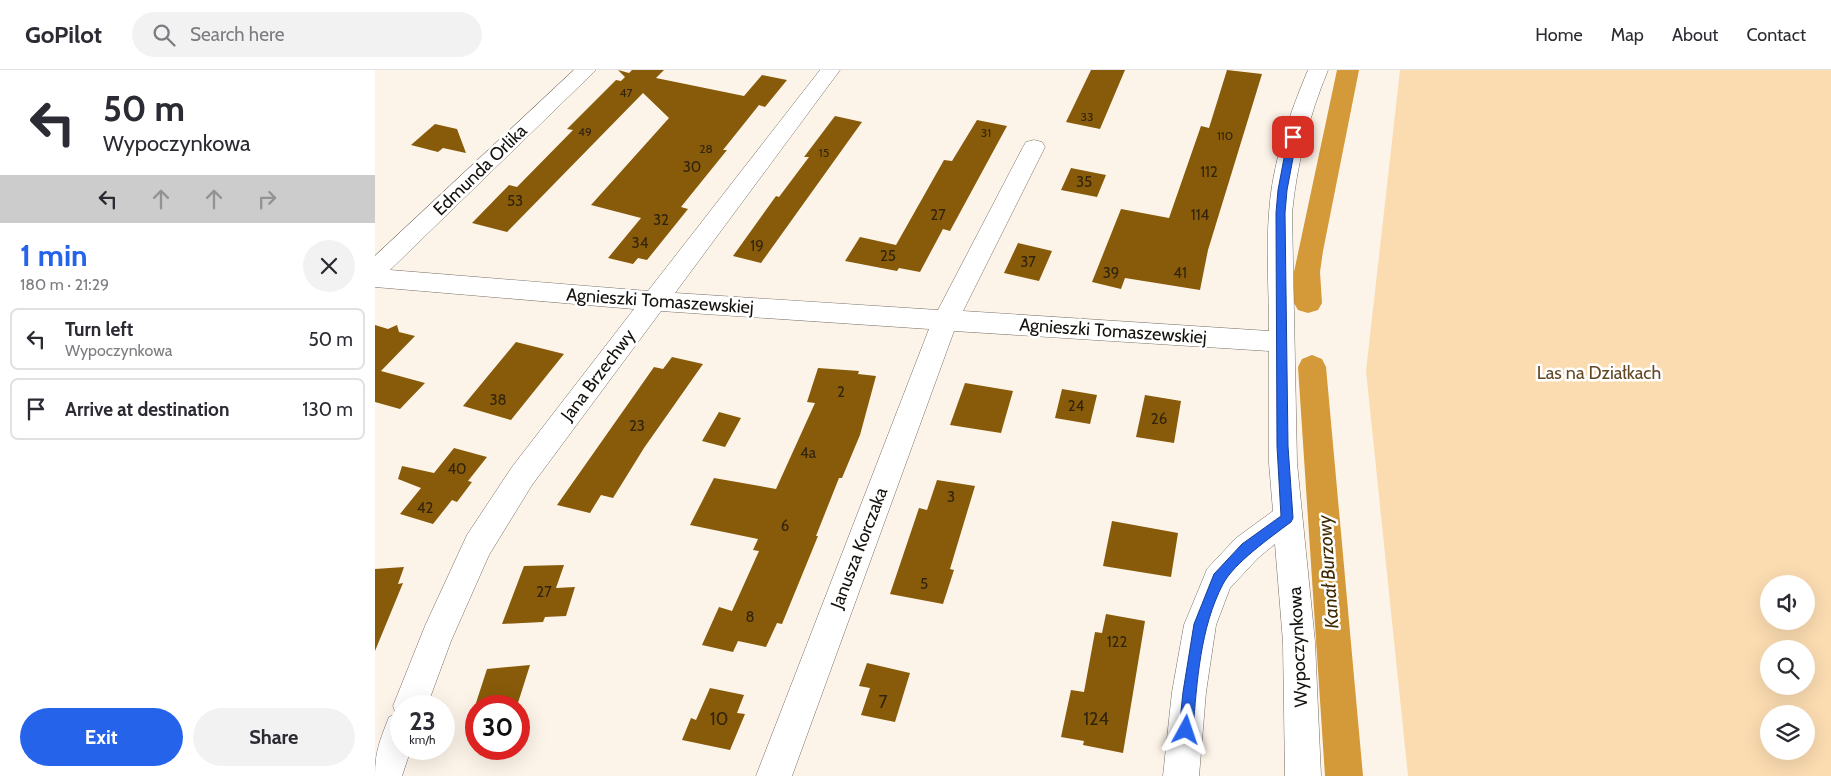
<!DOCTYPE html>
<meta charset="utf-8">
<style>
:root{--surface:#fff;--page:#f2f2f3;--text:#2b2b33;--muted:#7c7c81;--line:#e1e1e2;--accent:#2563eb}
body{margin:0;font-family:Cabin,sans-serif;background:var(--page);color:var(--text);height:100vh;display:flex;flex-direction:column;font-size:19px;white-space:nowrap}
*{box-sizing:border-box;margin:0}
p{font-size:16px;color:var(--muted)}
.icon{flex:none;width:28px;height:28px;fill:none;stroke:currentColor;stroke-width:2;stroke-linecap:round;stroke-linejoin:round}
.map{position:relative;flex:1;overflow:hidden}
.panel{display:flex;flex-direction:column;background:var(--surface);width:375px}
.panel>*{flex:none}
.top-card{background:#fff;color:var(--text);overflow:hidden}
.buttons{position:absolute;left:1385px;top:505px;display:grid;gap:10px}
.buttons a{display:grid;place-items:center;width:55px;height:55px;border-radius:50%;background:var(--surface);box-shadow:0 5px 20px #0002;font-size:25px}
.speed{position:absolute;left:15px;top:625px;display:flex;gap:10px;font-size:25px;font-weight:700;text-align:center}
.speed>*{display:grid;place-content:center;width:65px;height:65px;border-radius:50%;background:var(--surface);box-shadow:0 5px 20px #0002;line-height:1}
.speed small{font-size:12px;font-weight:400}
.speed .limit{border:8px solid #d22;background:#fff;color:#111}
.pin{position:absolute;display:grid;place-items:center;width:42px;height:42px;color:#fff;margin:-21px;border-radius:10px;box-shadow:0 2px 8px #0006}
.me{position:absolute;width:55px;margin:-28px;rotate:5deg;stroke-linejoin:round;filter:drop-shadow(0 0 4px #0008)}
.turn{display:flex;align-items:center;gap:18px;height:105px;padding:0 20px;font-size:22px}
.turn .icon{width:65px;height:65px;stroke-width:2.5}
.turn b{display:block;font-size:35px;line-height:42px}
.lanes{display:flex;align-items:center;height:48px;padding:0 20px;background:#0003;justify-content:center;gap:25px;direction:ltr}
.lanes .off{opacity:.35}
.round{display:grid;place-items:center;flex:none;width:52px;height:52px;border-radius:26px;background:var(--page)}
.summary{display:flex;align-items:center;justify-content:space-between;height:85px;padding:0 20px}
h1{font-size:30px;font-weight:800;line-height:38px;color:var(--accent)}
.cta{display:flex;gap:10px;margin-top:auto;padding:10px 20px}
.cta a{flex:1;height:58px;border-radius:30px;background:var(--accent);color:#fff;font-size:20px;font-weight:800;line-height:58px;text-align:center}
.cta a+a{background:var(--page);color:var(--text)}
ul{padding:0;list-style:none}
li{display:flex;align-items:center;gap:15px;height:62px;margin:0 10px 8px;padding:0 10px;border:2px solid var(--line);border-radius:8px}
li div{flex:1}
li b{display:block;font-size:19px}
li em{font-style:normal}
header{display:flex;align-items:center;gap:30px;box-sizing:border-box;height:70px;padding:0 25px;background:var(--surface);border-bottom:1px solid var(--line)}
header strong{font-size:24px}
nav{display:flex;gap:28px;margin-inline-start:auto;font-size:18px}
.search{width:350px;height:45px;background:var(--page);display:flex;align-items:center;gap:12px;box-sizing:border-box;padding:0 18px;border-radius:28px;color:var(--muted);font-size:19px}
main{display:flex;flex:1;min-height:0}
.map>svg:first-child{display:block}
</style>
<header>
<strong>GoPilot</strong>
<div class="search"><svg class="icon" aria-label="search" viewBox="0 0 24 24"><circle cx="10" cy="10" r="6"/><path d="M15 15l6 6"/></svg>Search here</div>
<nav><a>Home</a><a>Map</a><a>About</a><a>Contact</a></nav>
</header>
<main>
<section class="panel">
<div class="top-card">
<div class="turn"><svg class="icon" aria-label="left" viewBox="0 0 24 24"><path d="M17 20v-9H6M10 6l-5 5 5 5"/></svg><div><b>50 m</b>Wypoczynkowa</div></div>
<div class="lanes"><svg class="icon" aria-label="left" viewBox="0 0 24 24"><path d="M17 20v-9H6M10 6l-5 5 5 5"/></svg><svg class="icon off" aria-label="ahead" viewBox="0 0 24 24"><path d="M12 20V5M6 11l6-6 6 6"/></svg><svg class="icon off" aria-label="ahead" viewBox="0 0 24 24"><path d="M12 20V5M6 11l6-6 6 6"/></svg><svg class="icon off" aria-label="right" viewBox="0 0 24 24"><path d="M7 20v-9h11M14 6l5 5-5 5"/></svg></div>
</div>
<div class="summary"><div><h1>1 min</h1><p>180 m · 21:29</p></div><a class="round"><svg class="icon" aria-label="close" viewBox="0 0 24 24"><path d="M6 6l12 12M18 6L6 18"/></svg></a></div>
<ul>
<li><svg class="icon" aria-label="left" viewBox="0 0 24 24"><path d="M17 20v-9H6M10 6l-5 5 5 5"/></svg><div><b>Turn left</b><p>Wypoczynkowa</p></div><em>50 m</em></li>
<li><svg class="icon" aria-label="arrive" viewBox="0 0 24 24"><path d="M6 21V4h12l-3 4 3 4H6"/></svg><div><b>Arrive at destination</b></div><em>130 m</em></li>
</ul>
<div class="cta"><a>Exit</a><a>Share</a></div>
</section>
<div class="map">
<svg width="1456" height="706" viewBox="0 0 1456 706">
<rect width="100%" height="100%" fill="#fdf4e9"/>
<path fill="#fbdcb1" fill-rule="evenodd" d="M1025,0H1456V706H1033L991,301ZM1394,514H1431V551H1394ZM1394,579H1431V616H1394ZM1394,644H1431V681H1394Z"/>
<g fill="none" stroke-linecap="round" stroke-linejoin="round">
<path fill="#d49939" fill-rule="evenodd" d="M962,0H984L948,181L945,202L947,233L943,240L933,243L923,240L919,233V202Z
M937,285L947,289L951,297L988,706H950L923,297L927,289Z"/>
</g>
<path fill="#875b09" d="M243,0L254,3L257,0H289L281,8L369,26L387,5L412,10L390,37L384,35L348,80H352L306,137L313,139L272,190L263,188L258,194L233,188L266,148L216,135L294,48L268,23L132,162L97,153L134,115L142,117L198,60L192,59L241,10L246,11L250,7Z
M716,0H750L725,59L691,52Z
M852,0L887,4L833,180L825,220L750,208L746,219L717,212L746,139L794,148L826,56L834,58Z
M460,46L487,52L386,193L358,186L401,126L404,127L434,87H429Z
M602,50L632,56L575,161L568,159L545,202L524,198L522,201L470,191L485,167L521,175L569,90L577,91Z
M60,54L82,59L91,83L68,78L63,82L36,75Z
M696,98L731,105L722,127L686,120Z
M643,173L677,181L664,211L629,203Z
M0,255L13,259L22,255L24,262L40,266L6,301L50,313L25,339L0,332Z
M141,272L189,284L136,350L88,336Z
M297,287L328,294L269,378L238,428L226,425L215,443L182,435L279,297L288,299Z
M443,298L484,301L483,304L501,306L485,365L467,408H464L441,466H443L407,554L402,553L391,577L363,571L358,582L327,575L344,537L357,541L384,481L378,480L383,469L315,455L339,408L401,419L440,333L432,332Z
M590,313L638,321L626,363L575,355Z
M687,319L722,325L715,354L680,348Z
M770,325L806,331L799,373L761,367Z
M344,342L366,348L350,377L327,371Z
M79,378L112,387L93,411L97,412L82,432L77,430L58,454L25,444L46,418L23,409L27,396L59,403Z
M562,410L600,416L575,499L579,500L568,534L515,524L544,438L552,440Z
M737,451L803,463L796,507L728,496Z
M189,495L181,518L200,517L191,546L170,547L168,552L127,554L149,496Z
M29,497L23,514L28,513L0,581V499Z
M731,544L770,551L748,683L708,675L709,671L686,667L696,620L709,622L720,562L727,563Z
M492,593L535,603L520,652L486,645L495,618L484,616Z
M155,595L142,636H100L112,599Z
M335,618L369,625L362,643L370,644L355,680L307,670L316,648L321,650Z"/>
<g fill="none" stroke-linecap="round" stroke-linejoin="round">
<defs>
<path id="minor" d="M199,0H221L15,200L273,221L445,0H465L300,223L563,240L648,77L651,72L659,70L667,72L670,77L588,241L894,261C894,222 891,182 894,143C897,94 914,45 933,0H953C934,46 922,93 917,143L922,393L940,572L946,706H910L908,572L900,474L883,488L855,518L841,555L831,622L824,706H788L797,622L809,555L828,509L832,499L861,468L898,441L894,393V281L579,261L417,706H381L554,259L286,241L157,415L114,485L76,571L52,636H26V679H36L27,706H0C0,681 5,670 14,647L21,644L18,636L50,556L92,465L137,397L259,239L0,217V186Z"/>
</defs>
<use href="#minor" stroke="#746d63" stroke-width="1"/>
<use href="#minor" fill="#fff" fill-rule="evenodd"/>
</g>
<path fill="#2563eb" stroke="#184099" d="M918,64L922,67L912,120L910,143L913,376L918,448L916,452C896,467 859,493 848,514C825,558 822,612 818,660L816,665L811,668L806,665L804,660L808,622L819,554L839,504L867,474L906,446L902,376L901,143L903,120L913,67Z"/>
<g text-anchor="middle" dominant-baseline="central" stroke-width="5" stroke-linejoin="round" paint-order="stroke">
<g font-size="12" fill="#32240d">
<text x="251" y="22">47</text>
<text x="712" y="46">33</text>
<text x="210" y="61">49</text>
<text x="611" y="62">31</text>
<text x="850" y="65">110</text>
<text x="331" y="78">28</text>
<text x="449" y="82">15</text>
</g>
<g font-size="15" fill="#32240d">
<text x="317" y="97">30</text>
<text x="834" y="102">112</text>
<text x="709" y="112">35</text>
<text x="140" y="131">53</text>
<text x="563" y="145">27</text>
<text x="825" y="145">114</text>
<text x="286" y="150">32</text>
<text x="265" y="173">34</text>
<text x="382" y="176">19</text>
<text x="513" y="186">25</text>
<text x="653" y="192">37</text>
<text x="736" y="203">39</text>
<text x="805" y="203">41</text>
<text x="466" y="322">2</text>
<text x="123" y="330">38</text>
<text x="701" y="336">24</text>
<text x="784" y="349">26</text>
<text x="262" y="356">23</text>
<text x="433" y="383">4a</text>
<text x="82" y="399">40</text>
<text x="576" y="427">3</text>
<text x="50" y="438">42</text>
<text x="410" y="456">6</text>
<text x="549" y="514">5</text>
<text x="169" y="522">27</text>
<text x="375" y="547">8</text>
<text x="742" y="572">122</text>
</g>
<g font-size="18" fill="#15120e" stroke="#fff">
<text transform="translate(105 100) rotate(-44)">Edmunda Orlika</text>
<text transform="translate(285 231) rotate(4)">Agnieszki Tomaszewskiej</text>
<text transform="translate(738 261) rotate(4)">Agnieszki Tomaszewskiej</text>
<text transform="translate(223 305) rotate(-53)">Jana Brzechwy</text>
<text transform="translate(484 478) rotate(-69)">Janusza Korczaka</text>
<text transform="translate(923 577) rotate(-93)">Wypoczynkowa</text>
</g>
<g font-size="18" fill="#624923" stroke="#fff">
<text x="1224" y="303">Las na Działkach</text>
</g>
<g font-size="18" fill="#32240d">
<text x="508" y="632">7</text>
<text x="344" y="649">10</text>
<text x="721" y="649">124</text>
</g>
<g font-size="19" font-style="italic" fill="#412a00" stroke="#fff">
<text transform="translate(953 502) rotate(-94)">Kanał Burzowy</text>
</g>
</g>
</svg>
<div class="buttons">
<a><svg class="icon" aria-label="sound" viewBox="0 0 24 24"><path d="M4 9h4l5-4v14l-5-4H4zM17 9q2 3 0 6"/></svg></a>
<a><svg class="icon" aria-label="search" viewBox="0 0 24 24"><circle cx="10" cy="10" r="6"/><path d="M15 15l6 6"/></svg></a>
<a><svg class="icon" aria-label="layers" viewBox="0 0 24 24"><path d="M12 4l9 5-9 5-9-5zM3 14l9 5 9-5"/></svg></a>
</div>
<div class="speed"><div>23<small>km/h</small></div><div class="limit">30</div></div>
<div class="pin" style="left:918px;top:67px;background:#d93025"><svg class="icon" aria-label="arrive" viewBox="0 0 24 24"><path d="M6 21V4h12l-3 4 3 4H6"/></svg></div>
<svg class="me" style="left:811px;top:660px" viewBox="-20 -20 40 40"><path d="M0-17L14 15 0 8-14 15z" fill="#2563eb" stroke="#fff" stroke-width="4"/></svg>
</div>
</main>
